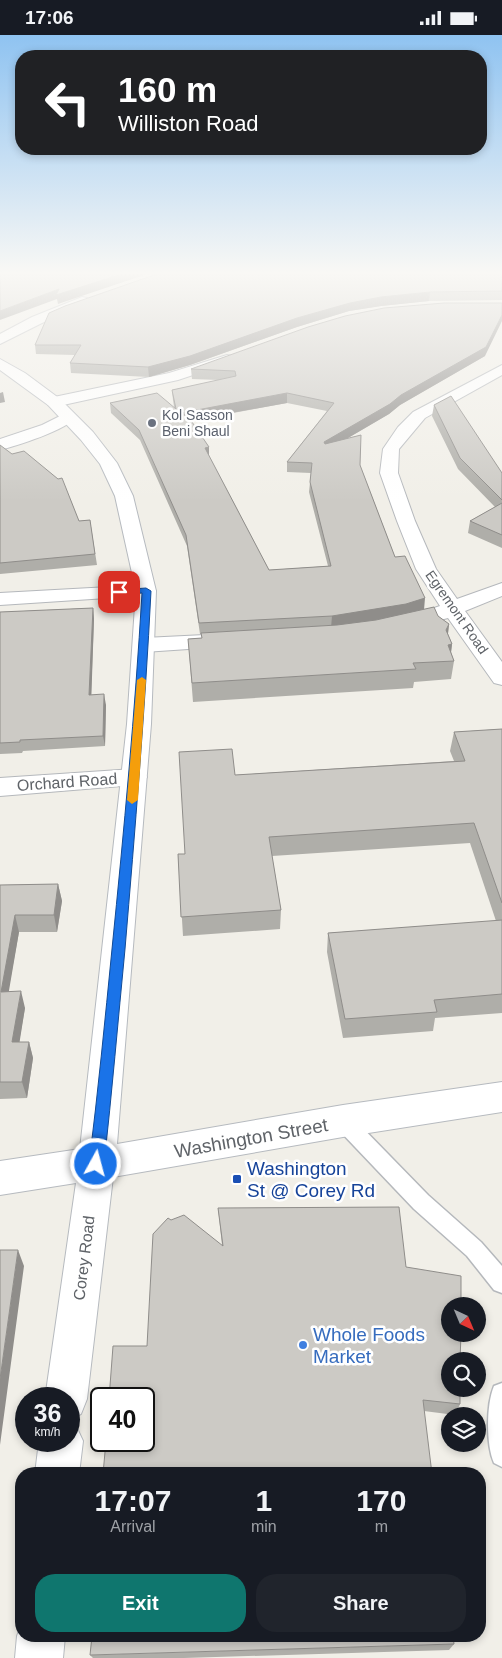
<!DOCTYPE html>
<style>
:root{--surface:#171b24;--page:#20242c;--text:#f1f3f6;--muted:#9ea1a6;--accent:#0f766e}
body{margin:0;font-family:Helvetica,sans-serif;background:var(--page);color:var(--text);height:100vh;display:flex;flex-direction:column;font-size:19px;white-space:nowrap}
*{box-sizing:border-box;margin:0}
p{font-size:16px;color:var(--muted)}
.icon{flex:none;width:28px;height:28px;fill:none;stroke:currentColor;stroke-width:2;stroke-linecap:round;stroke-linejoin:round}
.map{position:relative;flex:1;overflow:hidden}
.side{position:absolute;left:15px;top:1432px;width:471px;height:175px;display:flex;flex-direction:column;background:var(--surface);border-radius:20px;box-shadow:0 2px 8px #0003}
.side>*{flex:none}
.hud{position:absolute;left:15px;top:15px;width:472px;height:105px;border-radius:20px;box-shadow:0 2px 8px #0003;background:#202124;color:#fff;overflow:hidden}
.needle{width:32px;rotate:136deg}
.controls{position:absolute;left:441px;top:1262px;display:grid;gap:10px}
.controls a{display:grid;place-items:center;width:45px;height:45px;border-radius:50%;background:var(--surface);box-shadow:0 2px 8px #0003;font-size:25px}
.speed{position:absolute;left:15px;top:1352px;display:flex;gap:10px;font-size:25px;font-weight:700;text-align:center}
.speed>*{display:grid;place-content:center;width:65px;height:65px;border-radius:50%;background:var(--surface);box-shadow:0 2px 8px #0003;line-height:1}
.speed small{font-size:12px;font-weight:400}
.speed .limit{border:2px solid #111;border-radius:8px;background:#fff;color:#111}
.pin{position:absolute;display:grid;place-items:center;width:42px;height:42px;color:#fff;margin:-21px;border-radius:10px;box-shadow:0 2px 8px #0006}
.me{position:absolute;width:55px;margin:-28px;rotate:7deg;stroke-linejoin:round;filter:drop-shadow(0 0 4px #0008)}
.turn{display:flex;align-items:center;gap:18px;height:105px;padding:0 20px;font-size:22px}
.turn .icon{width:65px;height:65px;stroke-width:2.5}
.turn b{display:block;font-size:35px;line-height:42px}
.eta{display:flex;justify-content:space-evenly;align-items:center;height:85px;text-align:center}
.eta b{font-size:30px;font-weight:700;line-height:35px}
.action{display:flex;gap:10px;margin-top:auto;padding:10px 20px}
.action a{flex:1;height:58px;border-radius:20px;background:var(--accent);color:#fff;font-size:20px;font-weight:700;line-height:58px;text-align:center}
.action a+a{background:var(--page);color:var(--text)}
.status{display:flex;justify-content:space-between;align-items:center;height:35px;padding:0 25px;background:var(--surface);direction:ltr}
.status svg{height:14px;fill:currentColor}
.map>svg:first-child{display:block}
</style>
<div class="status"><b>17:06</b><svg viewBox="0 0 49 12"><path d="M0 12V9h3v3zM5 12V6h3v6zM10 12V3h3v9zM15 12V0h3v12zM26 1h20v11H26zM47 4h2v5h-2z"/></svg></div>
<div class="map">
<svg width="502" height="1623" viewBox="0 0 502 1623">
<rect width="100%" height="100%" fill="#f1efe8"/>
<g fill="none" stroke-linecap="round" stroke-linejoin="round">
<defs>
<path id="lane" d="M343,1078L350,1080L428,1160L481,1207L502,1231V1258L494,1255L467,1221L414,1174L336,1092L334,1086L336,1080Z
M502,1348V1432L494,1428C486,1410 486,1370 494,1351Z"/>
<path id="street" d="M82,262L87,263L89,266L87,269L42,288L0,309V299L32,282Z
M227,320L232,321L234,324L232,327L178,345L54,372L48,370L46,367L48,364L54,362L169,338Z
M502,330V340L425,383L399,414L398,438L415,486L436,534L457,564L502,548V561L465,576L502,627V650L494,648L448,583L436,586L428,585L425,580L428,575L440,571L416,534L397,486L380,438L383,414L398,392L413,377Z
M68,377L74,379L76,382C67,395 16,411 0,415V404L42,390Z
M146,550L153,552L156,556L153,560L0,570V558Z
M225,599L233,601L236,606L233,611L144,617L136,615L133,610L136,605L144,603Z
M134,734L143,736L147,742L143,748L134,750L0,761V743Z"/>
<path id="secondary" d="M0,324L25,338L60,364L93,397L117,428L133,461L156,556L151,689L117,1109L343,1070L502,1047V1077L343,1102L113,1142L87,1364L81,1379L69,1384V1364H45L76,1148L0,1160V1126L80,1114L127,689L136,556L115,461L100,429L81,405L48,370L0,335Z
M69,1388L76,1391L83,1406L79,1439H35L39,1406H69Z
M21,1590V1601H65L63,1623H15L17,1601Z"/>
</defs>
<use href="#lane" stroke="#b5b8bc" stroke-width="3"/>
<use href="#street" stroke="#b5b8bc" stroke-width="2"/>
<use href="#secondary" stroke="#b6babf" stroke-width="2"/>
<use href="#lane" fill="#fff" fill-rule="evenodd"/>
<use href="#street" fill="#fff" fill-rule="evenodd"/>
<use href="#secondary" fill="#fff" fill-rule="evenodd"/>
</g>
<path fill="#afaea9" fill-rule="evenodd" d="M502,239V265L429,266L381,271L349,276L297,292L190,330L149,342L71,338L70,328L75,320L36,319L35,310Z
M485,321L400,370L389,379L348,403L360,430L395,522L424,574L438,581L449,589L448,599L452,609L451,617L454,626L451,644L414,647L413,653L193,667L188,604L202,603L201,599H200L187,511L140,405L111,378L110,368L174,372L173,365L172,355L219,345L192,344L191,334ZM287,368L327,376L287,427V437L311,438L309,457L328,531L269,535L209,421V412L190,386Z
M434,370L502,438V513L468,498L470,486L495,472L458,434L432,381Z
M0,410L79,486L90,485L97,530L0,539Z
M93,573L94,584L91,660L106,670L105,711L23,716L22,718L0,719V577Z
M502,694V978L435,983L433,996L343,1003L327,917L328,898L496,886L470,808L272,821L281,875L280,894L183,901L178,819H185L235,740L454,726L450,716L454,697Z
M58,849L62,866L57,897H19L8,957L25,973L19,1007H29L33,1023L27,1063L0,1064V850Z
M218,1173L406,1232L460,1369L455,1380L424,1376L222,1210Z
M454,1609L449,1615L184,1623H93L90,1620Z"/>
<path fill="#8f8d8a" d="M122,239H147L58,269L57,264L0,285V276L59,254Z
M430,257L429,266L381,271L349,276L297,292L190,330L149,342L148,332L297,283L350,268L381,262Z
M502,280V286L485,321L400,370L389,379L324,417V407Z
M3,357L5,367L0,368V358Z
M287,358V368L181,387V378Z
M209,412V422L205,413Z
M425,563L424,575L404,580L331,593L332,581Z
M93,573L94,584L91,671L89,660Z
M449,589L447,607L446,595Z
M452,609L450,626L448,610Z
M104,659L106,670L105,711L103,701Z
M58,849L62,866L57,897L54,880Z
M15,880L19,897L6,973L1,957Z
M21,956L25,973L17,1023L12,1007Z
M29,1007L33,1023L27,1063L22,1047Z
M18,1215L24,1231L0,1410V1344Z"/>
<path fill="#cccac5" stroke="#8f8d8a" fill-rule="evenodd" d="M0,239H122L56,260L59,254L0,276Z
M157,239H502V256L430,257L381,262L350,268L297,283L190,321L148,332L70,328L81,310H35L49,278L65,271Z
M444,268H502V280L486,312L401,360L390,369L324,407L325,409L361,400L360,430L395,522L405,521L425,563L406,569L332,581L199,588L186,500L139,395L110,368L157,358L176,374L172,355L236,341L235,336L191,334L308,292L345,281L384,273ZM287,358L334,368L287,427L312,428L310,447L331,531L269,535L205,413L209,412L192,387L181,378Z
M451,361L502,438V465L460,423L434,370Z
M0,410L12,419L24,416L58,444L62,443L79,486L90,485L95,519L0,528Z
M502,468V500L470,486Z
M434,572L438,581L449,589L446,595L452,609L448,610L454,626L413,628L416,634L192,648L188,604L202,603L201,598L337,590L376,585Z
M93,573L89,660L104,659L103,701L20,705V707L0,708V577Z
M502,694V868L474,788L269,802L281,875L181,882L178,819H185L179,717L232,714L235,740L465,726L454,697Z
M58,849L54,880H15L1,957L21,956L12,1007H29L22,1047H0V850Z
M502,885V959L434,965L437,977L345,984L328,898Z
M399,1172L406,1232L461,1241V1271H450V1299H461L460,1326H450V1354H460V1369L423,1365L432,1439H103L106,1406H144V1364H109L113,1311H147L153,1199L168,1183L171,1185L184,1180L223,1211L218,1173Z
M0,1215H18L0,1344Z
M92,1601H453L454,1609L90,1620Z"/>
<linearGradient id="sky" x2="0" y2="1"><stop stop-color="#8fc3f1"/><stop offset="0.51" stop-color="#f9f8f5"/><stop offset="1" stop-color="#f9f8f5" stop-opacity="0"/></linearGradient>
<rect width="502" height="466" fill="url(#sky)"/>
<path fill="#1a73e8" stroke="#114b97" d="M146,553L151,556C145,675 135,795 125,914C118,986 112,1057 104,1129L101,1133L96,1135L91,1133L89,1129C98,1057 105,985 112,914C124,795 135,677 142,558L119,560L115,557L119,555Z"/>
<path fill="#f59e0b" d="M142,642L146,645L138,765L132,769L127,765L137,645Z"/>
<circle fill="#6b7280" stroke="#fff" stroke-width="2" cx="152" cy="388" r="5"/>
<rect fill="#1a4fb4" stroke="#fff" stroke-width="2" x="232" y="1139" width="10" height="10" rx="2.5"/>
<circle fill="#3f7fe0" stroke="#fff" stroke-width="2" cx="303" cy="1310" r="5"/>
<g text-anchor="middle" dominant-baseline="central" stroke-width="5" stroke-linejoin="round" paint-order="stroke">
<g font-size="14" fill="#5b616d" stroke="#fff" text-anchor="start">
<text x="162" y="380">Kol Sasson<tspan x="162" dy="16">Beni Shaul</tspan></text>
</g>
<g font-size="14" fill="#5f6368" stroke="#fff">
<text transform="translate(457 577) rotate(55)">Egremont Road</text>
</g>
<g font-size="16" fill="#5f6368" stroke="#fff">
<text transform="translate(67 747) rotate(-4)">Orchard Road</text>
<text transform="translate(84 1223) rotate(-83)">Corey Road</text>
</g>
<g font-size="19" fill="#5f6368" stroke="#fff">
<text transform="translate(251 1103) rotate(-10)">Washington Street</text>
</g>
<g font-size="19" fill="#164399" stroke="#fff" text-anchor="start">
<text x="247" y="1133">Washington<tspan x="247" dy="22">St @ Corey Rd</tspan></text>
</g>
<g font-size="19" fill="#366cbe" stroke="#fff" text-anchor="start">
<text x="313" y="1299">Whole Foods<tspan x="313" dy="22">Market</tspan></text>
</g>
</g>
</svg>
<div class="controls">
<a><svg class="needle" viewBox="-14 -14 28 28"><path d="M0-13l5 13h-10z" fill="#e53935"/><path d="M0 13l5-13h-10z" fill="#9ea1a6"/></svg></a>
<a><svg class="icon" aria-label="search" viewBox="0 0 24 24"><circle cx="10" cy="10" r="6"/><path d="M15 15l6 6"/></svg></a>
<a><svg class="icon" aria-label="layers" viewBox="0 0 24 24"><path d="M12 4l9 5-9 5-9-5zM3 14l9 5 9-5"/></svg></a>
</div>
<div class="speed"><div>36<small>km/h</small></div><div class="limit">40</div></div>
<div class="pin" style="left:119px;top:557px;background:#d93025"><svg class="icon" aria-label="arrive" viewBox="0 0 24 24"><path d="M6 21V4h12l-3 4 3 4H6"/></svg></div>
<svg class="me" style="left:96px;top:1129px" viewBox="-20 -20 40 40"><circle r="17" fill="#1a73e8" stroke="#fff" stroke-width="3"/><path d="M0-11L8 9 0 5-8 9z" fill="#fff"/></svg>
<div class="hud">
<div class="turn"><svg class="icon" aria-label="left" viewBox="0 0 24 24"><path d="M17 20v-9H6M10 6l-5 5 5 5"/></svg><div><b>160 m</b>Williston Road</div></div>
</div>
<section class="side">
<div class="eta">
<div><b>17:07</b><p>Arrival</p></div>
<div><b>1</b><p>min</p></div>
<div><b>170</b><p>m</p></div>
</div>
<div class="action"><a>Exit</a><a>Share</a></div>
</section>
</div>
